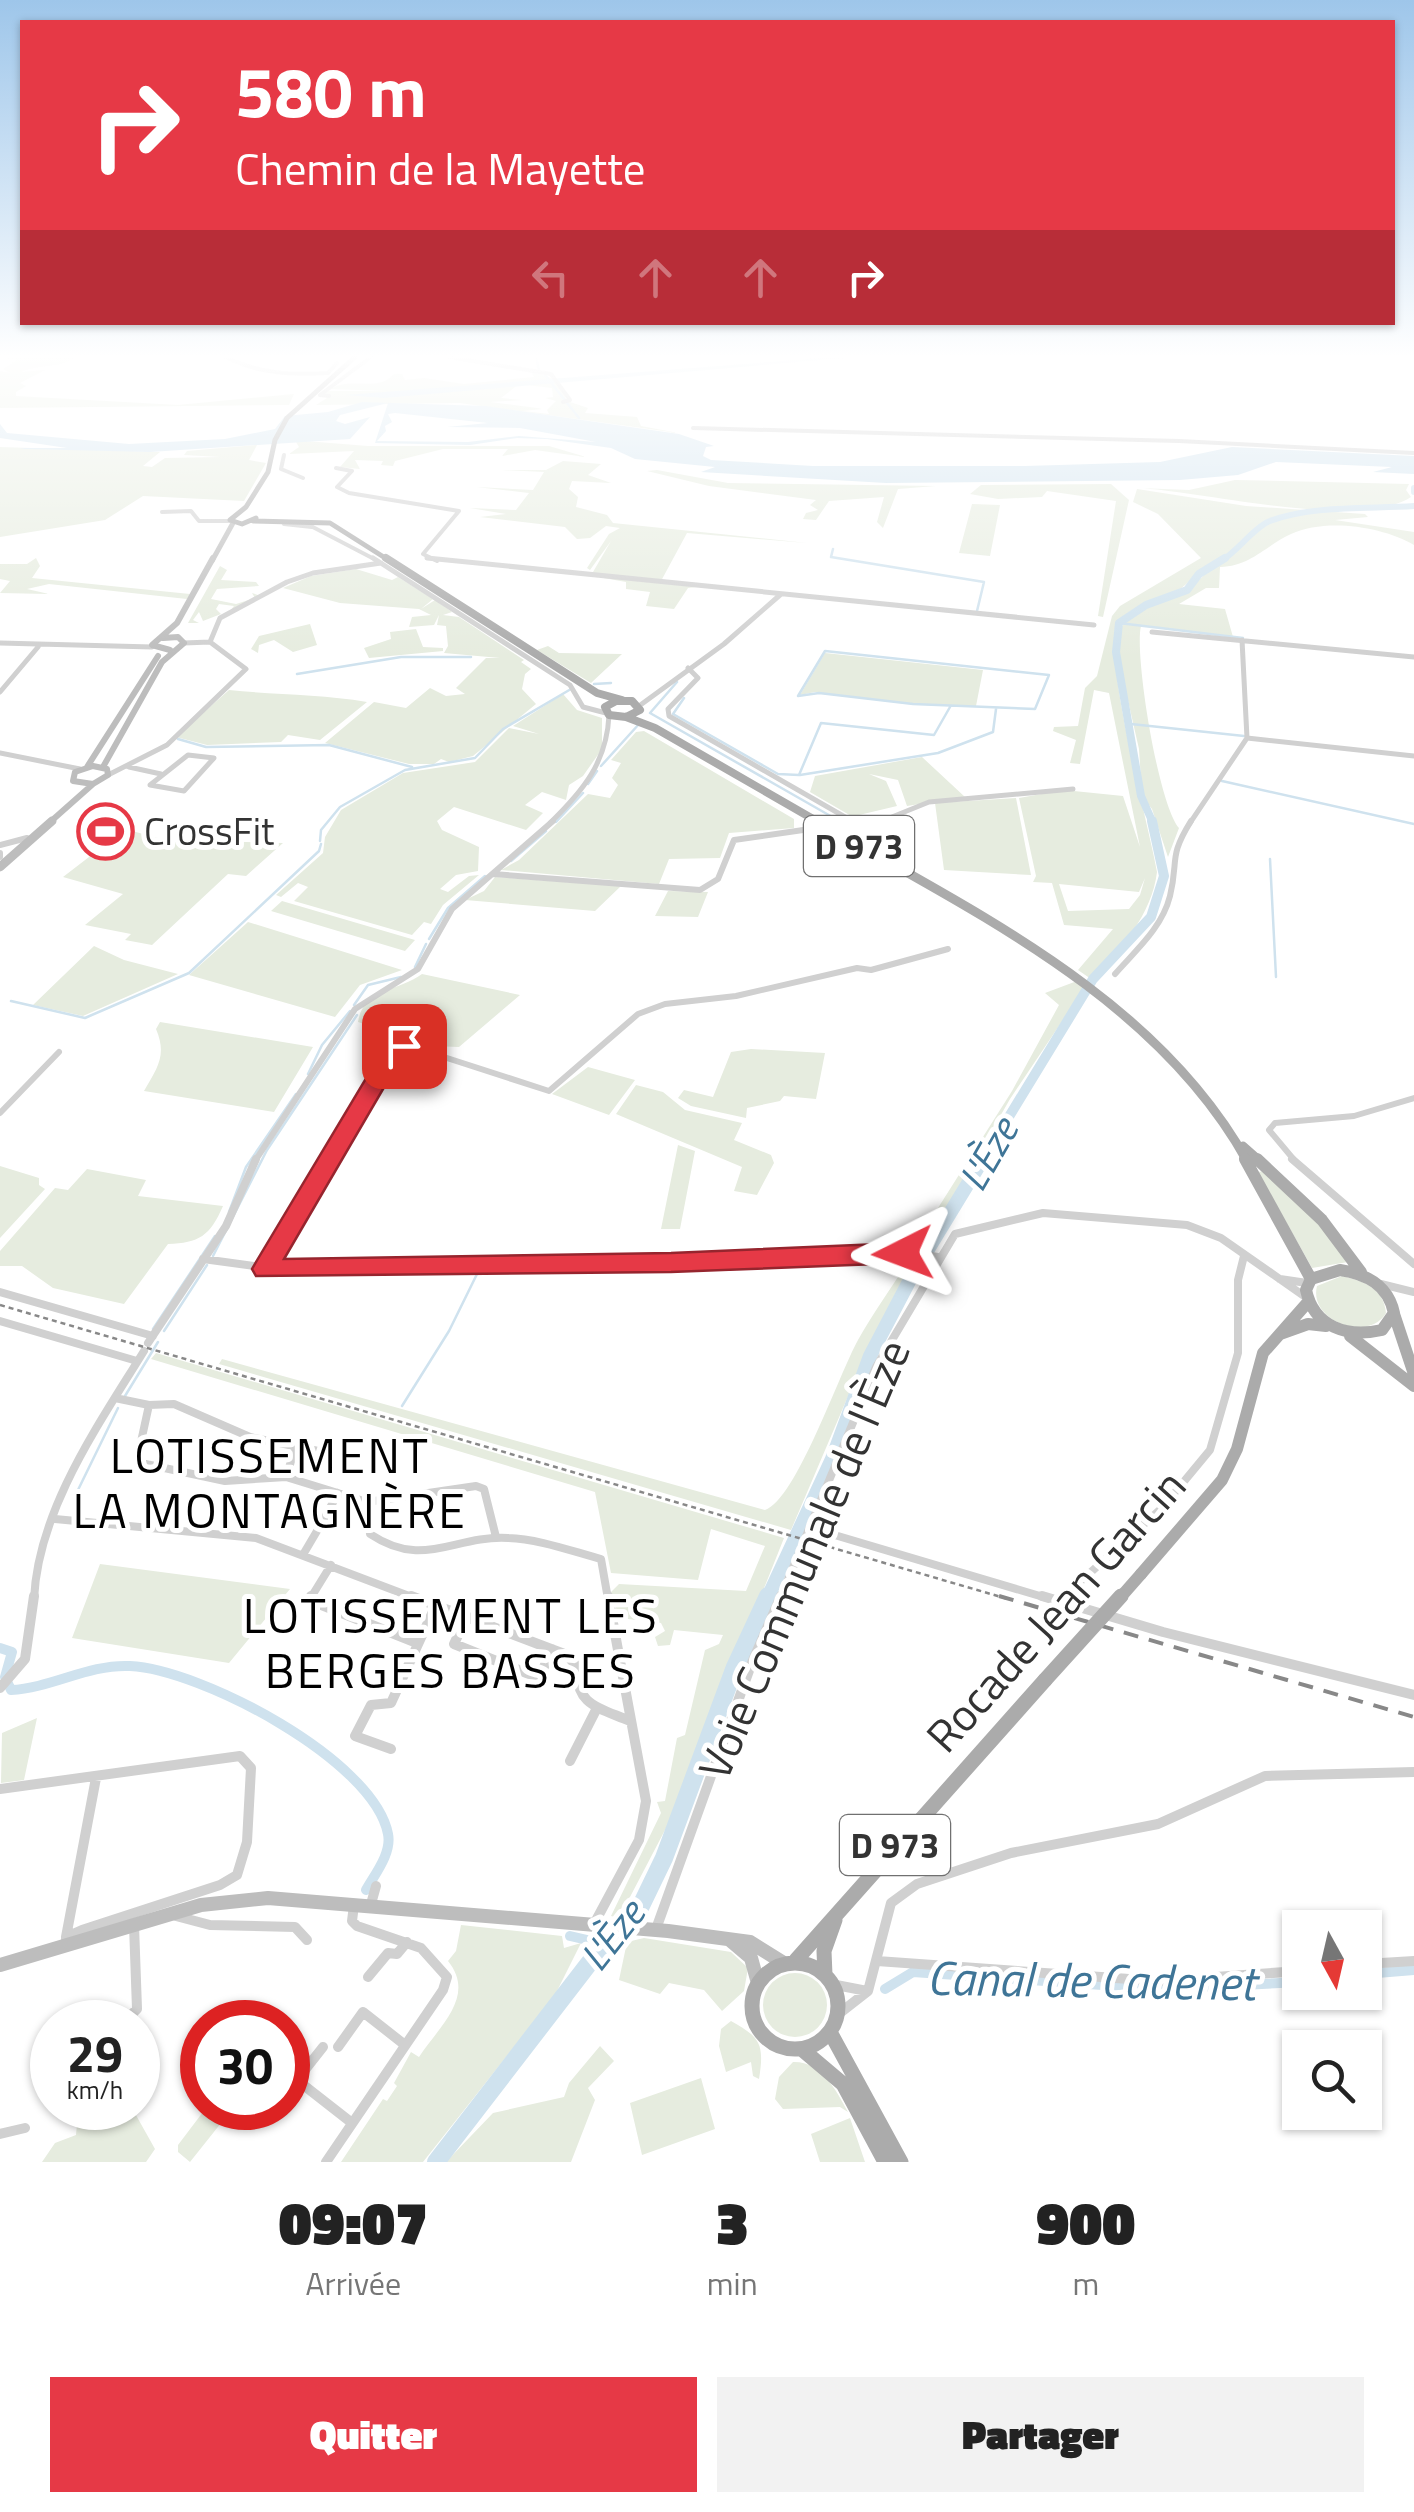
<!DOCTYPE html>
<html lang="fr">
<meta charset="utf-8">
<style>
:root{--surface:#fff;--page:#f2f2f2;--text:#222;--muted:#767676;--accent:#e63946}
body{margin:0;font-family:"Titillium Web",sans-serif;background:var(--page);color:var(--text);height:100vh;display:flex;flex-direction:column;font-size:38px;white-space:nowrap}
*{box-sizing:border-box;margin:0}
p{font-size:32px;color:var(--muted)}
.icon{flex:none;width:55px;height:55px;fill:none;stroke:currentColor;stroke-width:2;stroke-linecap:round;stroke-linejoin:round}
.map{position:relative;height:2162px;overflow:hidden}
.side{display:flex;flex-direction:column;background:var(--surface);flex:1}
.side>*{flex:none}
.hud{position:absolute;left:20px;top:20px;width:1375px;height:305px;border-radius:0px;box-shadow:0 2px 8px #0004;background:#e63946;color:#fff;overflow:hidden}
.needle{width:65px;rotate:172deg}
.tools{position:absolute;left:1282px;top:1910px;display:grid;gap:20px}
.tools a{display:grid;place-items:center;width:100px;height:100px;border-radius:0px;background:var(--surface);box-shadow:0 2px 8px #0004;font-size:50px}
.speed{position:absolute;left:30px;top:2000px;display:flex;gap:20px;font-size:50px;font-weight:700;text-align:center}
.speed>*{display:grid;place-content:center;width:130px;height:130px;border-radius:50%;background:var(--surface);box-shadow:0 2px 8px #0004;line-height:1}
.speed small{font-size:25px;font-weight:400}
.speed .limit{border:15px solid #d22;background:#fff;color:#111}
.pin{position:absolute;display:grid;place-items:center;width:85px;height:85px;color:#fff;margin:-42px;border-radius:20px;box-shadow:0 5px 15px #0006}
.me{position:absolute;width:110px;margin:-55px;rotate:267deg;stroke-linejoin:round;filter:drop-shadow(0 0 8px #0008)}
.turn{display:flex;align-items:center;gap:35px;height:210px;padding:0 50px;font-size:45px}
.turn .icon{width:130px;height:130px;stroke-width:2.5}
.turn b{display:block;font-size:70px;line-height:85px}
.lanes{display:flex;align-items:center;height:95px;padding:0 50px;background:#0003;justify-content:center;gap:50px;direction:ltr}
.lanes .off{opacity:.35}
.eta{display:flex;justify-content:space-evenly;align-items:center;height:170px;text-align:center}
.eta b{font-size:60px;font-weight:800;line-height:70px}
.cta{display:flex;gap:20px;margin-top:auto;padding:20px 50px}
.cta a{flex:1;height:115px;border-radius:0px;background:var(--accent);color:#fff;font-size:40px;font-weight:800;line-height:115px;text-align:center}
.cta a+a{background:var(--page);color:var(--text)}
.map>svg:first-child{display:block}
</style>
<div class="map">
<svg width="1414" height="2162" viewBox="0 0 1414 2162">
<rect width="100%" height="100%" fill="#fff"/>
<path fill="#e6ecdf" fill-rule="evenodd" d="M76,357C57,370 41,363 21,372L45,370L20,383L26,386L16,392V396L178,405L294,394L289,405L0,408V371L10,373L3,369L17,360L0,357Z
M531,371L557,380L567,401L588,408L585,413L637,417L641,426L678,433L460,403L316,405L330,396L323,395L325,391H387L331,389C347,379 364,387 382,382C395,378 388,373 402,374L405,380L424,378L464,384L534,377ZM519,384L552,388L553,397L545,398L556,401L547,410L549,414L523,411L542,409L537,408L490,402L522,400L501,398Z
M305,441L368,446H549L586,457L535,450L502,456L508,449H443L395,461L393,466L381,465L383,461L355,460L360,469L340,467L354,451L289,454L299,447L296,442Z
M257,445L249,460L266,463L244,501L143,496L105,520L0,537V447L160,452L143,466L152,467L165,458L221,457L184,455L187,451Z
M563,461L601,464L588,475L611,483L572,481L569,489L578,497L576,507L607,515L613,523L807,543L687,533L661,581L585,572H593L611,541L590,570L587,568L609,534L620,528L606,526L590,538L577,539L565,527L480,517L506,514L470,508L516,510L529,493L476,487L533,490L544,472L502,470H546Z
M657,470L728,483L936,486L898,489L883,528L877,522L884,497L829,501L816,520L803,519L806,513L818,510L810,505L816,500L709,486L647,471Z
M1235,480L1409,484L1406,490L1411,497C1360,531 1203,491 1138,488L1189,490Z
M981,485L1111,484L1129,500L1103,617L1098,616L1116,501L1047,491L1042,497L998,499L970,494Z
M1137,489L1246,506L1365,514L1368,517L1335,520L1414,532V545C1382,526 1325,518 1291,534C1265,546 1251,566 1220,567L1219,588H1206L1179,604L1225,609L1233,637L1141,626C1134,653 1158,804 1179,828L1168,857L1152,809L1142,796L1139,749L1117,652L1118,632L1132,613L1186,593L1214,565C1198,569 1187,587 1171,595C1153,603 1129,605 1118,624C1101,651 1150,830 1157,872C1152,914 1121,950 1091,979L1078,970L1113,929L1064,925L1052,883L1033,882L1036,876L1019,798L1064,790L1123,796L1140,847L1109,693L1094,690L1080,764L1070,763L1076,740L1053,731L1054,727L1078,726L1085,688L1097,676L1112,616L1120,606L1201,558L1158,514L1133,502ZM1145,878L1140,895L1129,909L1068,911L1059,884L1139,892Z
M972,504L1000,505L990,556L959,553Z
M36,558L40,566L32,578L190,594L187,599L49,584L27,589L49,594L0,593L10,581L0,579V564H27Z
M220,566L227,570L221,580L256,582L259,586L217,589L211,599L236,604L255,598L252,593L261,596L230,611L234,606L219,604L216,609L221,614L203,621L199,612L193,620L199,623H188Z
M356,569L392,580L398,577L433,599L421,609L435,600L452,612L443,615L459,617L524,660L521,662L531,669L525,674L522,689L536,704L473,756L449,762L441,759L434,764H409L325,743L374,702L406,708L430,688L446,696L465,694L456,688L486,658H500L444,653L448,646L446,626L437,625L439,615L434,625L409,627L412,617L431,615L419,609L340,603L283,588L311,576Z
M598,577L696,587L688,588L674,609L646,606L650,592L626,589V582Z
M310,624L317,645L293,652L274,640L259,645L258,653L251,649L259,636Z
M416,629L423,647L443,648V651L369,658L364,648L391,639L390,632Z
M548,646L559,653L622,654L591,683L537,650Z
M825,653L983,670L976,706L916,704L815,692L800,695Z
M229,690C275,695 322,694 367,702L320,740L288,735L281,742L207,745L176,737Z
M563,694L577,710L602,718V749L583,776L569,785L566,800L542,792L525,805L543,813L526,830L454,807L437,821L442,830L479,847L478,871L456,875L440,889L448,892L469,876L479,875L443,905L431,924L424,922L412,935L294,901L308,887L298,883L281,897L276,895L323,853L325,837L341,810L403,773L475,762L509,728L539,734L513,726Z
M644,731L794,819V828L729,833L720,858L669,859L659,884L501,870L519,860L588,794L610,798L618,785L612,778L621,763L611,760L636,732Z
M922,757L965,797L907,806L898,780L869,774L886,781L897,806L859,815L858,820L810,792L815,776Z
M1016,798L1031,875L944,870L935,803Z
M132,831L166,840L283,843L246,876L228,874L152,945L125,940L131,934L85,925L123,894L63,877L115,837Z
M495,877L621,886L595,911L465,900L484,891Z
M668,891L708,892L698,917L655,916Z
M282,901L415,940L405,951L271,911Z
M248,922L402,970L360,985L335,1017L189,975Z
M94,946L124,960L178,974L83,1016L33,1005Z
M422,974L520,995L459,1047L432,1046L358,1022C363,988 400,991 422,974Z
M1077,981L1085,987L1010,1099L923,1251L863,1252L900,1247L919,1238L1012,1091L1059,1005L1045,993Z
M160,1022L313,1047L274,1112L144,1091C158,1067 167,1055 156,1029Z
M751,1049L825,1053L816,1099L784,1096L780,1101L747,1108L746,1118L691,1106L678,1098L684,1090L713,1097L731,1052Z
M588,1067L635,1080L609,1115L552,1094Z
M636,1085L663,1092L685,1110L742,1123L734,1140L771,1155L774,1163L757,1195L734,1191L742,1167L616,1114Z
M678,1145L695,1151L680,1229H661Z
M0,1166L39,1178V1185L45,1189L0,1238Z
M87,1169L146,1180L138,1196L223,1206C210,1236 199,1243 168,1244L124,1304L53,1288L22,1266H0V1251L55,1188L68,1190Z
M1264,1171L1316,1219L1348,1262L1312,1268L1258,1172Z
M909,1260L917,1262L866,1354L791,1530L219,1364L222,1359L765,1510C796,1500 839,1374 858,1340C873,1313 892,1287 909,1260Z
M1342,1276C1363,1281 1384,1288 1386,1313C1369,1343 1308,1321 1317,1286Z
M156,1353L784,1538L676,1809L619,1918L611,1916L661,1813L657,1802L665,1801L677,1738L685,1735L705,1650L719,1644L723,1635L674,1630L670,1645L658,1646L655,1637L665,1631L661,1623L620,1618L610,1593L619,1584L746,1591L765,1546L711,1529L698,1580L611,1573L595,1492L151,1359Z
M100,1564L290,1589L229,1663L72,1638Z
M37,1718L24,1780L1,1783L2,1733Z
M461,1925L562,1936L564,1948L581,1943L555,1995L423,2162H341L383,2099L387,2101L397,2086L394,2083L411,2052L419,2057C441,2024 476,1996 448,1961L456,1951Z
M644,1938L731,1952L748,1968L744,1991L722,2011L704,1990L669,1983L660,1994L619,1980L627,1942Z
M763 2005a32 32 0 1 1 64 0a32 32 0 1 1-64 0Z
M731,2021C759,2037 765,2042 759,2079L753,2076L751,2062L726,2072L719,2046L721,2029Z
M600,2046L614,2061L588,2088L595,2100L571,2162H446L493,2113L564,2097L569,2083Z
M793,2062C821,2061 836,2090 848,2112L840,2107L783,2109L775,2099L779,2077Z
M701,2078L715,2129L642,2155L630,2103Z
M96,2108H132L155,2149L146,2162H42L55,2143L76,2135L78,2113Z
M206,2108H233L190,2162L178,2152V2145Z
M850,2118L865,2162H820L811,2134Z"/>
<path fill="#cfe2ee" fill-rule="evenodd" d="M855,357L384,398L345,395L834,357Z
M362,402L485,406L679,434L714,446L706,447L703,456L711,460L813,466H1025L1160,462L1232,447L1414,456V474L1373,472L1392,467L1276,462L1238,475L1180,480L886,483L701,472L715,467L635,459L611,448L547,439L517,438L470,445L375,443L388,403L340,415L336,421L345,424L370,417L350,439L150,452L25,449L20,448H67L0,438V424L7,433L129,444L225,439L275,429L285,416L328,412ZM395,413L488,423L447,427L520,428L596,442L519,436L468,442L377,441L386,431L385,426L392,422L388,414Z"/>
<g fill="none" stroke-linecap="round" stroke-linejoin="round">
<path stroke="#cfe2ee" stroke-width="2.5" d="M536,357L539,370
M545,375L579,418
M833,549L831,557L984,582L977,611
M1119,623L1243,638
M825,651L1049,675L1035,709L913,704L819,693L798,696Z
M297,674L401,657H471
M677,682L650,713L841,822
M594,684L611,683
M684,698L673,714L778,774L799,775L821,723L934,735L950,707
M1131,724L1244,736
M178,739L206,747L329,745L412,767
M601,766L639,724
M800,775L938,753L993,732L996,709
M1222,781L1414,824
M588,784L597,771
M556,822L583,793
M320,841L321,830L340,807L405,770L475,758L503,729L571,689
M1270,859L1276,977
M511,861L546,831
M429,939L448,908L485,876
M415,967L426,944
M11,1001L85,1018L189,973L319,851L321,844
M354,1005L368,985L401,977
M308,1074L322,1045L350,1011
M229,1212L246,1167L296,1094
M213,1256L267,1150L357,1015
M153,1329L215,1236
M164,1331L207,1265
M125,1396L158,1342
M402,1406L449,1331L479,1270
M77,1492L118,1408"/>
<path stroke="#cfe2ee" stroke-width="10" d="M0,1648L12,1652L5,1677L11,1690C52,1688 88,1664 130,1666C200,1669 374,1760 388,1834C392,1853 375,1874 366,1890
M570,1936L596,1942L601,1935L626,1938
M1365,1974L1414,1970
M885,1989L913,1972L1160,1989L1300,1982"/>
<path stroke="#cfe2ee" stroke-width="6" d="M1414,488V492
M1221,561C1238,551 1253,528 1270,521C1313,505 1369,509 1414,506"/>
<path stroke="#cfe2ee" stroke-width="8" d="M1153,823L1141,796L1116,652L1119,623L1146,605L1187,590L1199,574L1225,558"/>
<path stroke="#cfe2ee" stroke-width="10" d="M982,1161L1093,979L1151,917L1164,876L1152,821"/>
<path stroke="#cfe2ee" stroke-width="14" d="M767,1599L832,1459L870,1356L913,1274L983,1159"/>
<path stroke="#cfe2ee" stroke-width="18" d="M436,2162L607,1940L636,1916L664,1858L735,1667L768,1596"/>
<path stroke="#d0d0d0" stroke-width="4" d="M226,357C259,374 292,375 328,373L337,363
M449,357L551,374L570,400L563,402
M329,396L320,395L371,357
M693,428L1179,441L1414,453
M284,455L281,469L303,478
M336,468L352,471L337,487L349,493L459,511L423,554L437,561
M162,512L191,511L199,521H230
M284,524L312,527
M307,524L378,561"/>
<path stroke="#d0d0d0" stroke-width="5" d="M373,558L570,685L583,707
M427,558L1094,625
M1152,632L1414,657
M1242,640L1247,738
M210,642L220,618L287,582L313,573L381,563
M0,643L152,647
M184,643L210,642
M688,668L698,678L668,709L669,716L852,821L887,819L929,802L1073,789
M0,692L38,647
M639,706L724,644L780,595
M583,707L606,713
M0,753L80,769
M188,755L214,758L184,791L150,785Z
M129,767L161,774
M108,775L167,745L246,669L210,642
M550,823C583,791 607,762 609,715
M1190,823L1247,738L1414,756"/>
<path stroke="#d0d0d0" stroke-width="6" d="M851,821H861
M0,845L27,838
M0,853V857
M493,874L700,890L718,879L734,840L810,829
M1115,974C1136,950 1162,928 1170,896C1179,859 1168,858 1191,821
M0,1113L59,1052
M255,1161L355,1009L418,969L452,909L553,821
M330,1161L399,1048H416L549,1091L638,1014L665,1004L736,996L857,968L871,970L948,949
M1295,1161L1269,1130L1275,1123L1354,1116L1414,1098"/>
<path stroke="#d0d0d0" stroke-width="8" d="M1292,1159L1414,1264
M203,1259L298,1272L910,1253L938,1257
M265,1269L332,1159
M1280,1279L1307,1283
M1381,1284L1414,1292
M0,1292L153,1336
M0,1321L137,1361
M148,1343L226,1226L256,1159
M115,1398L149,1405L174,1404L250,1437L333,1454
M149,1405L137,1460L141,1463L225,1481L286,1477L367,1502L476,1486L484,1489L496,1537
M286,1477L296,1446
M367,1502L370,1534C424,1570 453,1535 508,1538C539,1539 571,1551 601,1559L608,1599
M55,1519L256,1538L417,1599
M324,1519L338,1493
M811,1528L1050,1599
M304,1553L317,1531
M34,1599C38,1510 99,1424 144,1351
M310,1599L331,1565
M780,1599L876,1367L955,1234L1043,1213L1187,1225L1221,1238L1304,1296
M1061,1599L1162,1508L1210,1450L1238,1353V1280L1244,1256"/>
<path stroke="#d0d0d0" stroke-width="10" d="M311,1596L309,1600L417,1643
M411,1596L567,1655L578,1668C574,1705 600,1708 630,1721
M1042,1596L1163,1632L1414,1695
M1058,1602L1064,1596
M467,1616L454,1644L539,1678L552,1649
M0,1688L25,1659L34,1596
M391,1749L355,1736L371,1705L391,1703L436,1605
M570,1761L597,1708
M0,1789L240,1756L251,1768L247,1842L237,1875L220,1885L82,1930L66,1937V1944
M371,1904L376,1886
M176,1916L210,1925L295,1927L307,1940
M594,1924L639,1840L646,1801L608,1596
M656,1929L751,1665L781,1596
M66,1937L96,1778
M877,1961L1158,1981L1300,1971
M1365,1964L1414,1961
M368,1977L388,1953L397,1954L407,1942
M831,1984L867,1991
M836,2016L868,1991L891,1903L917,1884L1011,1853L1158,1824L1265,1776L1414,1772
M124,2022L137,2009L134,1925
M323,2047L297,2080L352,2123
M338,2047L363,2012L405,2045
M0,2134L25,2128
M326,2162L443,1990L447,1977L421,1948L357,1926L352,1921L354,1905"/>
<path stroke="#bdbdbd" stroke-width="5" d="M212,561L233,523"/>
<path stroke="#bdbdbd" stroke-width="6" d="M170,650L152,645L177,623L213,558
M93,766L107,769L108,775L93,784L73,781L75,772Z
M87,767L158,656
M103,767L162,662L184,643L178,637L163,638
M49,823L93,784"/>
<path stroke="#bdbdbd" stroke-width="9" d="M0,867L52,821"/>
<path stroke="#bdbdbd" stroke-width="14" d="M731,1941L751,1958L758,1983
M0,1965L201,1905L268,1898L668,1931L750,1942L782,1962"/>
<path stroke="#ababab" stroke-width="5" d="M256,518L242,524L230,520L246,507L268,472L275,440L287,418L355,357
M253,521L330,523L390,561"/>
<path stroke="#ababab" stroke-width="8" d="M386,558L597,693L622,700
M616,701H632L640,710L626,717L609,715L605,707Z
M626,717L655,728L820,823"/>
<path stroke="#ababab" stroke-width="9" d="M816,821C972,911 1156,997 1247,1161
M1243,1146L1260,1161"/>
<path stroke="#ababab" stroke-width="12" d="M1245,1159L1311,1279
M1257,1159L1322,1220L1361,1272
M1340,1270C1367,1274 1388,1285 1394,1313L1382,1330C1347,1338 1314,1327 1306,1290L1311,1279Z
M1394,1314L1414,1374
M1280,1334L1308,1324L1326,1326
M1350,1336L1414,1386
M1141,1574L1222,1480L1237,1449L1263,1353L1308,1302"/>
<path stroke="#ababab" stroke-width="15" d="M796,1960L1045,1680
M752 2006a43 43 0 1 1 86 0a43 43 0 1 1-86 0Z
M825,1975L824,1951L835,1920
M830,2032L901,2162
M804,2051L843,2084L885,2162"/>
<path stroke="#888" stroke-width="2.5" stroke-dasharray="5 4" stroke-linecap="butt" d="M0,1305L1008,1599"/>
<path stroke="#888" stroke-width="4" stroke-dasharray="15 11" stroke-linecap="butt" d="M999,1596L1414,1717"/>
<path stroke="#ababab" stroke-width="12" d="M1119,1599L1141,1574"/>
<path stroke="#ababab" stroke-width="15" d="M1045,1680L1121,1596"/>
</g>
<linearGradient id="sky" x2="0" y2="1"><stop stop-color="#9ec6ea"/><stop offset="0.54" stop-color="#fff"/><stop offset="1" stop-color="#fff" stop-opacity="0"/></linearGradient>
<rect width="1414" height="659" fill="url(#sky)"/>
<path fill="#e63946" stroke="#96252e" stroke-width="2.5" d="M404,1039L415,1046L397,1065L284,1259L671,1253L903,1243L916,1253L903,1263L671,1272L256,1276L252,1269L256,1262L377,1060Z"/>
<defs>
<symbol id="stadium-ring" viewBox="-11 -11 22 22"><circle r="9.5" fill="#fff" stroke="#e63946" stroke-width="1.5"/><path d="M0-5a6.5 5 0 1 0 0 10a6.5 5 0 1 0 0-10ZM-3.5-1.8h7v3.6h-7Z" fill="#e63946"/></symbol>
</defs>
<g fill-rule="evenodd">
<use href="#stadium-ring" x="74" y="800" width="63" height="63"/>
</g>
<g text-anchor="middle" dominant-baseline="central" stroke-width="10" stroke-linejoin="round" paint-order="stroke">
<g fill="#fff" stroke="#707070" stroke-width="2.5">
<rect x="804" y="816" width="110" height="60" rx="8"/>
<rect x="840" y="1815" width="110" height="60" rx="8"/>
</g>
<g font-size="35" font-weight="bold" fill="#333">
<text x="859" y="846">D 973</text>
<text x="895" y="1845">D 973</text>
</g>
<g font-size="38" fill="#333" stroke="#fff" text-anchor="start">
<text x="144" y="831">CrossFit</text>
</g>
<g font-size="40" font-style="italic" fill="#3f7597" stroke="#fff">
<text transform="translate(988 1154) rotate(-60)">L'Èze</text>
<text transform="translate(612 1935) rotate(-52)">L'Èze</text>
</g>
<g font-size="45" fill="#333" stroke="#fff">
<text transform="translate(803 1559) rotate(-67)">Voie Communale de l'Èze</text>
<text transform="translate(1055 1610) rotate(-48)">Rocade Jean Garcin</text>
</g>
<g font-size="48" letter-spacing="2.5" fill="#000" stroke="#fff">
<text x="270" y="1455">LOTISSEMENT<tspan x="270" dy="55">LA MONTAGNÈRE</tspan></text>
<text x="451" y="1615">LOTISSEMENT LES<tspan x="451" dy="55">BERGES BASSES</tspan></text>
</g>
<g font-size="48" font-style="italic" fill="#3f7597" stroke="#fff">
<text transform="translate(1091 1980) rotate(1)">Canal de Cadenet</text>
</g>
</g>
</svg>
<div class="tools">
<a><svg class="needle" viewBox="-14 -14 28 28"><path d="M0-13l5 13h-10z" fill="#e53935"/><path d="M0 13l5-13h-10z" fill="#767676"/></svg></a>
<a><svg class="icon" aria-label="search" viewBox="0 0 24 24"><circle cx="10" cy="10" r="6"/><path d="M15 15l6 6"/></svg></a>
</div>
<div class="speed"><div>29<small>km/h</small></div><div class="limit">30</div></div>
<div class="pin" style="left:404px;top:1046px;background:#d93025"><svg class="icon" aria-label="arrive" viewBox="0 0 24 24"><path d="M6 21V4h12l-3 4 3 4H6"/></svg></div>
<svg class="me" style="left:903px;top:1253px" viewBox="-20 -20 40 40"><path d="M0-17L14 15 0 8-14 15z" fill="#e63946" stroke="#fff" stroke-width="4"/></svg>
<div class="hud">
<div class="turn"><svg class="icon" aria-label="right" viewBox="0 0 24 24"><path d="M7 20v-9h11M14 6l5 5-5 5"/></svg><div><b>580 m</b>Chemin de la Mayette</div></div>
<div class="lanes"><svg class="icon off" aria-label="left" viewBox="0 0 24 24"><path d="M17 20v-9H6M10 6l-5 5 5 5"/></svg><svg class="icon off" aria-label="ahead" viewBox="0 0 24 24"><path d="M12 20V5M6 11l6-6 6 6"/></svg><svg class="icon off" aria-label="ahead" viewBox="0 0 24 24"><path d="M12 20V5M6 11l6-6 6 6"/></svg><svg class="icon" aria-label="right" viewBox="0 0 24 24"><path d="M7 20v-9h11M14 6l5 5-5 5"/></svg></div>
</div>
</div>
<section class="side">
<div class="eta">
<div><b>09:07</b><p>Arrivée</p></div>
<div><b>3</b><p>min</p></div>
<div><b>900</b><p>m</p></div>
</div>
<div class="cta"><a>Quitter</a><a>Partager</a></div>
</section>
